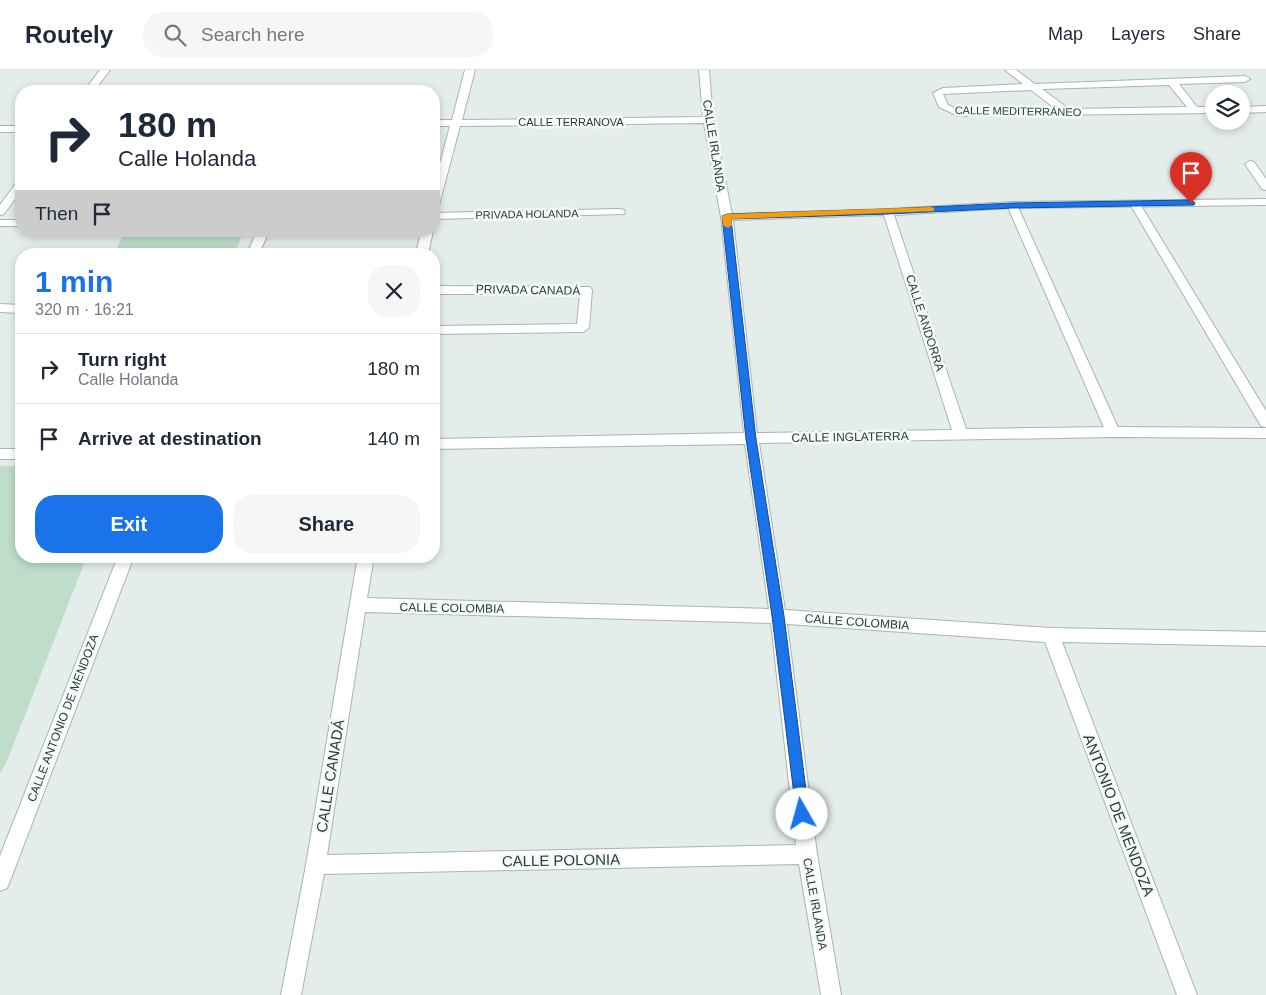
<!DOCTYPE html>
<meta charset="utf-8">
<style>
:root{--surface:#fff;--page:#f6f6f7;--text:#1f2937;--muted:#747a83;--line:#e0e1e3;--accent:#1a73e8}
body{margin:0;font-family:Helvetica,sans-serif;background:var(--page);color:var(--text);height:100vh;display:flex;flex-direction:column;font-size:19px;white-space:nowrap}
*{box-sizing:border-box;margin:0}
p{font-size:16px;color:var(--muted)}
.icon{flex:none;width:28px;height:28px;fill:none;stroke:currentColor;stroke-width:2;stroke-linecap:round;stroke-linejoin:round}
.map{position:relative;flex:1;overflow:hidden}
.sheet{position:absolute;left:15px;top:178px;width:425px;height:315px;display:flex;flex-direction:column;background:var(--surface);border-radius:20px;box-shadow:0 2px 8px #0003}
.sheet>*{flex:none}
.top-card{position:absolute;left:15px;top:15px;width:425px;height:152px;border-radius:20px;box-shadow:0 2px 8px #0003;background:#fff;color:var(--text);overflow:hidden}
.controls{position:absolute;left:1205px;top:15px;display:grid;gap:10px}
.controls a{display:grid;place-items:center;width:45px;height:45px;border-radius:50%;background:var(--surface);box-shadow:0 2px 8px #0003;font-size:25px}
.pin{position:absolute;display:grid;place-items:center;width:42px;height:42px;color:#fff;margin:-51px -21px;border-radius:50% 50% 50% 0;rotate:-45deg;box-shadow:0 0 5px #0007}
.pin .icon{rotate:45deg}
.me{position:absolute;width:55px;margin:-28px;rotate:353deg;stroke-linejoin:round;filter:drop-shadow(0 0 4px #0008)}
.turn{display:flex;align-items:center;gap:18px;height:105px;padding:0 20px;font-size:22px}
.turn .icon{width:65px;height:65px;stroke-width:2.5}
.turn b{display:block;font-size:35px;line-height:42px}
.then{display:flex;align-items:center;height:48px;padding:0 20px;background:#0003;gap:10px;font-size:19px}
.round{display:grid;place-items:center;flex:none;width:52px;height:52px;border-radius:20px;background:var(--page)}
.summary{display:flex;align-items:center;justify-content:space-between;height:85px;padding:0 20px}
h1{font-size:30px;font-weight:800;line-height:38px;color:var(--accent)}
.cta{display:flex;gap:10px;margin-top:auto;padding:10px 20px}
.cta a{flex:1;height:58px;border-radius:20px;background:var(--accent);color:#fff;font-size:20px;font-weight:800;line-height:58px;text-align:center}
.cta a+a{background:var(--page);color:var(--text)}
ul{padding:0;list-style:none}
li{display:flex;align-items:center;gap:15px;height:70px;padding:0 20px;border-top:1px solid var(--line)}
li div{flex:1}
li b{display:block;font-size:19px}
li em{font-style:normal}
header{display:flex;align-items:center;gap:30px;box-sizing:border-box;height:70px;padding:0 25px;background:var(--surface);border-bottom:1px solid var(--line)}
header strong{font-size:24px}
nav{display:flex;gap:28px;margin-inline-start:auto;font-size:18px}
.search{width:350px;height:45px;background:var(--page);display:flex;align-items:center;gap:12px;box-sizing:border-box;padding:0 18px;border-radius:20px;color:var(--muted);font-size:19px}
.map>svg:first-child{display:block}
</style>
<header>
<strong>Routely</strong>
<div class="search"><svg class="icon" aria-label="search" viewBox="0 0 24 24"><circle cx="10" cy="10" r="6"/><path d="M15 15l6 6"/></svg>Search here</div>
<nav><a>Map</a><a>Layers</a><a>Share</a></nav>
</header>
<div class="map">
<svg width="1266" height="925" viewBox="0 0 1266 925">
<rect width="100%" height="100%" fill="#e4edea"/>
<path fill="#beddcb" d="M125,161H244L234,184H114Z
M0,396H21V486H87L7,691L0,704Z"/>
<g fill="none" stroke-linecap="round" stroke-linejoin="round">
<defs>
<path id="pedestrian" d="M1135,131L1140,134L1266,341V357L1261,356L1130,134Z
M1012,132L1017,135L1120,362L1118,366H1108L1106,362L1007,135Z
M434,216L590,217L592,220L589,258L583,262L434,264V256L577,254L580,224H434Z"/>
<path id="minor" d="M100,0H110L94,21H84Z
M465,0H475L462,50L703,47L699,0H709L713,50L732,144L888,139L1012,132L1266,129V135L1012,138L894,145L966,359L1113,357L1266,358V368L1113,367L759,373L785,540L1051,558L1266,562V576L1062,572L1197,925H1177L1045,572L787,554L817,784L841,925H821L799,794L324,804L301,925H281L306,795L358,486H374L367,528L769,539L745,374L434,379V369L744,363L721,147L704,53L460,56L439,135L434,138V116L450,56H434V50H452ZM884,145L952,360L757,363L733,150ZM365,542L771,553L796,775L327,785Z
M1005,0H1016L1035,14L1245,6L1250,9L1245,12L1179,14L1197,37H1214V43L958,46L939,37L933,23L943,18L1023,14ZM1169,15L1187,37L1069,39L1042,19ZM1031,20L1056,39L959,40L948,35L943,24Z
M1266,36V42L1241,43V37Z
M0,56H21V62H0Z
M1250,91L1254,92L1266,109V120L1262,119L1245,94Z
M21,111V121L4,144L0,145V135L17,112Z
M620,139L624,140L625,142L624,144L434,149V143Z
M0,150H21V156H0Z
M257,161H269L259,184H247Z
M421,161H433L428,184H416Z
M0,234L21,235V243L0,242Z
M0,379H21V389H0Z
M118,486H134L10,811L7,818L0,821V786Z"/>
</defs>
<use href="#pedestrian" stroke="#a7b5b2" stroke-width="2"/>
<use href="#minor" stroke="#a7b5b2" stroke-width="2"/>
<use href="#pedestrian" fill="#fff" fill-rule="evenodd"/>
<use href="#minor" fill="#fff" fill-rule="evenodd"/>
</g>
<path fill="#1a73e8" stroke="#114b97" d="M1191,130L1195,133L1194,135L1012,138L888,144L731,149L756,369L784,546L809,744L807,749L802,751L797,749L772,546L746,369L722,146L727,144L888,139L1012,133Z"/>
<path fill="#f59e0b" d="M931,137L934,138V141L731,149L732,155L728,158L723,155L722,146L727,144Z"/>
<g text-anchor="middle" dominant-baseline="central" stroke-width="5" stroke-linejoin="round" paint-order="stroke">
<g font-size="11" fill="#243e3b" stroke="#f5faf8">
<text transform="translate(1018 41) rotate(1)">CALLE MEDITERRÁNEO</text>
<text x="571" y="52">CALLE TERRANOVA</text>
<text transform="translate(527 144) rotate(-1)">PRIVADA HOLANDA</text>
</g>
<g font-size="12" fill="#243e3b" stroke="#f5faf8">
<text transform="translate(714 76) rotate(81)">CALLE IRLANDA</text>
<text transform="translate(528 220) rotate(1)">PRIVADA CANADÁ</text>
<text transform="translate(925 253) rotate(72)">CALLE ANDORRA</text>
<text transform="translate(850 367) rotate(-1)">CALLE INGLATERRA</text>
<text transform="translate(452 538) rotate(1)">CALLE COLOMBIA</text>
<text transform="translate(857 552) rotate(4)">CALLE COLOMBIA</text>
<text transform="translate(63 648) rotate(-69)">CALLE ANTONIO DE MENDOZA</text>
<text transform="translate(815 834) rotate(80)">CALLE IRLANDA</text>
</g>
<g font-size="15" fill="#243e3b" stroke="#f5faf8">
<text transform="translate(330 706) rotate(-81)">CALLE CANADÁ</text>
<text transform="translate(1119 745) rotate(69)">ANTONIO DE MENDOZA</text>
<text transform="translate(561 790) rotate(-1)">CALLE POLONIA</text>
</g>
</g>
</svg>
<div class="controls">
<a><svg class="icon" aria-label="layers" viewBox="0 0 24 24"><path d="M12 4l9 5-9 5-9-5zM3 14l9 5 9-5"/></svg></a>
</div>
<div class="pin" style="left:1191px;top:133px;background:#d93025"><svg class="icon" aria-label="arrive" viewBox="0 0 24 24"><path d="M6 21V4h12l-3 4 3 4H6"/></svg></div>
<svg class="me" style="left:802px;top:744px" viewBox="-20 -20 40 40"><circle r="19" fill="#fff"/><path d="M0-13L10 11 0 6-10 11z" fill="#1a73e8"/></svg>
<div class="top-card">
<div class="turn"><svg class="icon" aria-label="right" viewBox="0 0 24 24"><path d="M7 20v-9h11M14 6l5 5-5 5"/></svg><div><b>180 m</b>Calle Holanda</div></div>
<div class="then">Then<svg class="icon" aria-label="arrive" viewBox="0 0 24 24"><path d="M6 21V4h12l-3 4 3 4H6"/></svg></div>
</div>
<section class="sheet">
<div class="summary"><div><h1>1 min</h1><p>320 m · 16:21</p></div><a class="round"><svg class="icon" aria-label="close" viewBox="0 0 24 24"><path d="M6 6l12 12M18 6L6 18"/></svg></a></div>
<ul>
<li><svg class="icon" aria-label="right" viewBox="0 0 24 24"><path d="M7 20v-9h11M14 6l5 5-5 5"/></svg><div><b>Turn right</b><p>Calle Holanda</p></div><em>180 m</em></li>
<li><svg class="icon" aria-label="arrive" viewBox="0 0 24 24"><path d="M6 21V4h12l-3 4 3 4H6"/></svg><div><b>Arrive at destination</b></div><em>140 m</em></li>
</ul>
<div class="cta"><a>Exit</a><a>Share</a></div>
</section>
</div>
